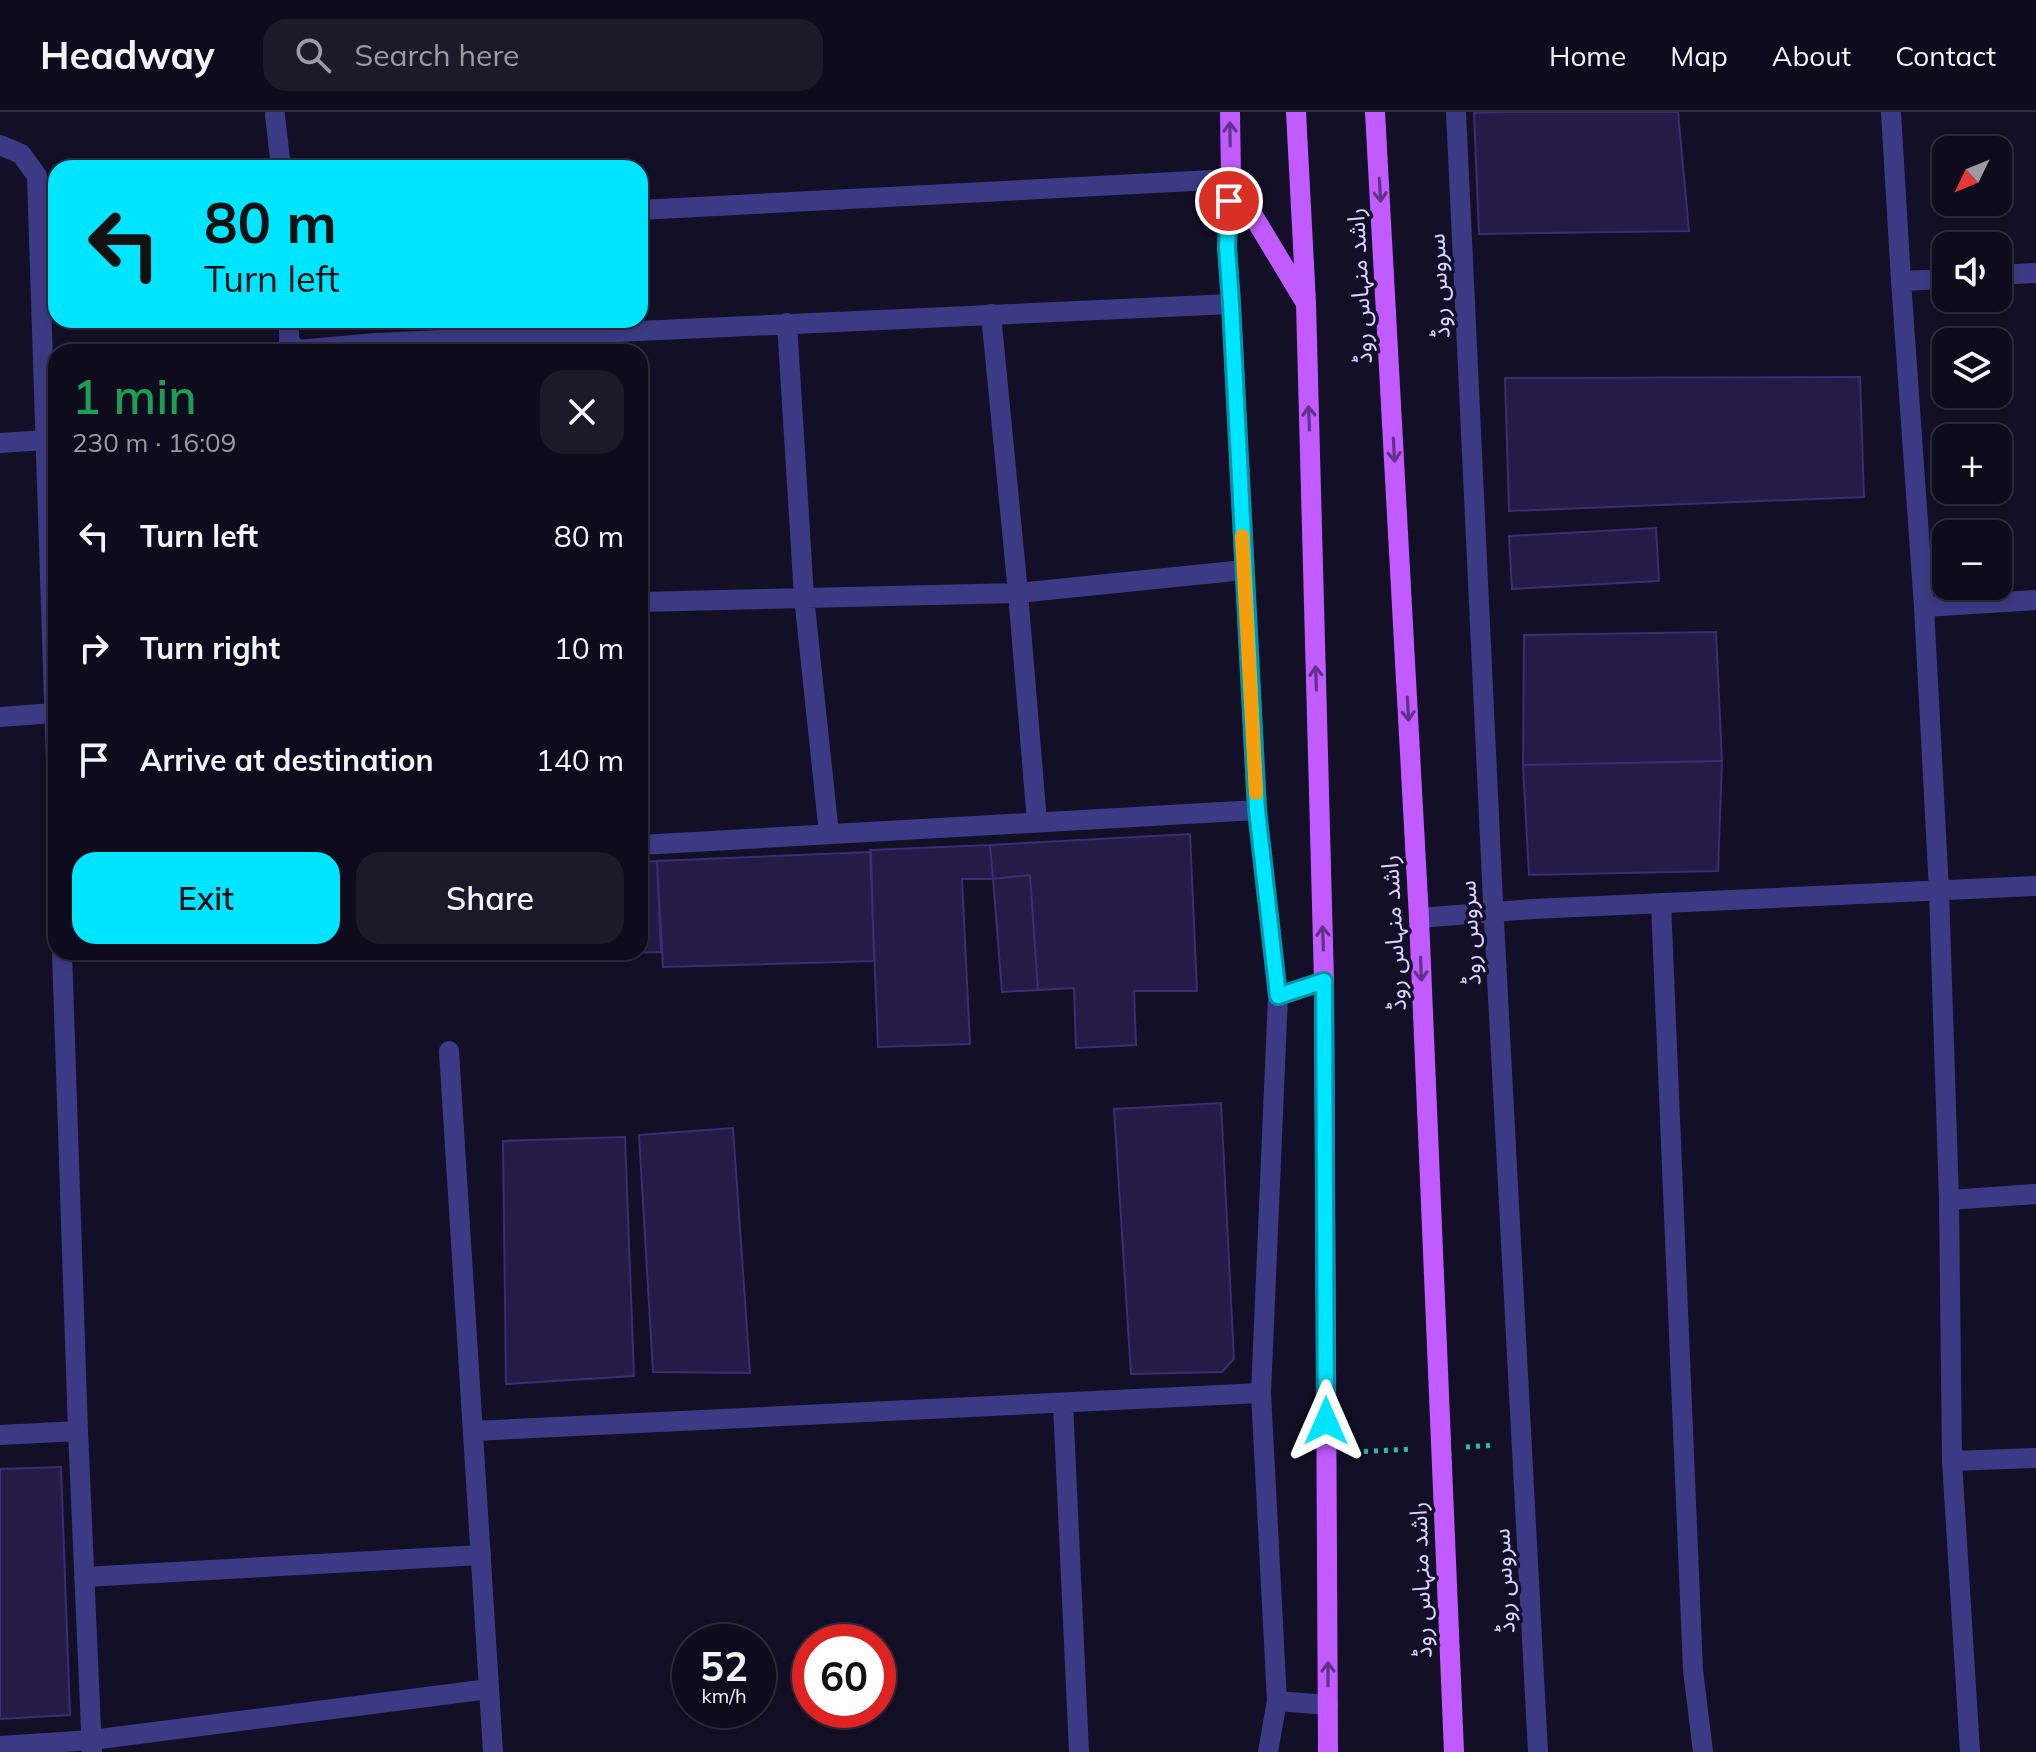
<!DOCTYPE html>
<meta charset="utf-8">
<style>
:root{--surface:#0e0b1c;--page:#1c1929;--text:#f1f3f6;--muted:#9b9ba3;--line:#2e2b3b;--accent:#00e5ff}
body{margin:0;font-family:Mulish,"Noto Sans Arabic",sans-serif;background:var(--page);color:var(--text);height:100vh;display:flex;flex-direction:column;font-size:30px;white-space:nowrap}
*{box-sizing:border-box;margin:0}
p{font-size:26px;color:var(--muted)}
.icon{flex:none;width:44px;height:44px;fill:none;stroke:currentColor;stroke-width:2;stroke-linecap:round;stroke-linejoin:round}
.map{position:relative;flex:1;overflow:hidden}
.side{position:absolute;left:48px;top:232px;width:600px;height:616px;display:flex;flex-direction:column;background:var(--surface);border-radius:24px;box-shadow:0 4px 12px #0003,0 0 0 2px var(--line)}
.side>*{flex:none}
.banner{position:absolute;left:48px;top:48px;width:600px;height:168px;border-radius:24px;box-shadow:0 4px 12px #0003,0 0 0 2px var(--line);background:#00e5ff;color:#111;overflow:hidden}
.needle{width:52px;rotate:227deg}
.fabs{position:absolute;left:1932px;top:24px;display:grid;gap:16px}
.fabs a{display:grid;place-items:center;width:80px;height:80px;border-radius:16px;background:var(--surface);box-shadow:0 4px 12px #0003,0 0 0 2px var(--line);font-size:40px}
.speed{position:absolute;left:672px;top:1512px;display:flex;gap:16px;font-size:40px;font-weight:700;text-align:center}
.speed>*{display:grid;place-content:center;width:104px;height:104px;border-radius:50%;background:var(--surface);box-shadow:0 4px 12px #0003,0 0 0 2px var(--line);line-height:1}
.speed small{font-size:20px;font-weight:400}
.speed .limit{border:12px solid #d22;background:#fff;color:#111}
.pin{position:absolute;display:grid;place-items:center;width:68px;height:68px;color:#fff;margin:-34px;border:4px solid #fff;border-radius:50%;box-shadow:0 2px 8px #0007}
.me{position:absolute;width:88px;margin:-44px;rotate:0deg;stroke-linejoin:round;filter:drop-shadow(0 0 6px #0008)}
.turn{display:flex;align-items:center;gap:28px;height:168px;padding:0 24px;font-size:36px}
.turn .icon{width:104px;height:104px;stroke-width:2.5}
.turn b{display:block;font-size:56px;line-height:68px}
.round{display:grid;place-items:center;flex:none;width:84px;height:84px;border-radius:24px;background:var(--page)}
.summary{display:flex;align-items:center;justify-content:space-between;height:136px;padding:0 24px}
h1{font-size:48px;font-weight:600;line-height:60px;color:#1e9e55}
.cta{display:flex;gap:16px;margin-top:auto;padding:16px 24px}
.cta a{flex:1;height:92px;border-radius:24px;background:var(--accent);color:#111;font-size:32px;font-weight:600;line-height:92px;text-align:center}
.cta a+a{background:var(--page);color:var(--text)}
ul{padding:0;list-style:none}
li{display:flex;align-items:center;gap:24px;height:112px;padding:0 24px}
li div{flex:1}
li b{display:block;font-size:30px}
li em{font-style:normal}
header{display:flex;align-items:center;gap:48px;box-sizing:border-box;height:112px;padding:0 40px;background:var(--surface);border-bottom:2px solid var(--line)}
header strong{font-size:38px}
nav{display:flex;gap:44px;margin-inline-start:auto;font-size:28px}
.search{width:560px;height:72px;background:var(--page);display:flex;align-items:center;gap:20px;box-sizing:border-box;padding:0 28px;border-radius:24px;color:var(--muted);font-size:30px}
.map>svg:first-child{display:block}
</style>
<header>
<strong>Headway</strong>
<div class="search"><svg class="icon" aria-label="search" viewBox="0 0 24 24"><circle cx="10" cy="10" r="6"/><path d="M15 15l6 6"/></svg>Search here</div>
<nav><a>Home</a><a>Map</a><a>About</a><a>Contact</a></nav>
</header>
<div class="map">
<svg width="2036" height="1640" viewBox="0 0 2036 1640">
<rect width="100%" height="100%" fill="#130f26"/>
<path fill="#241b47" stroke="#3b2d73" stroke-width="2" d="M1504,0H1678L1689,119L1479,122L1474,1Z
M1860,265L1864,385L1509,399L1505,266Z
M1656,416L1659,469L1512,477L1509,424Z
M1716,520L1722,649L1523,653L1524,523Z
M1722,649L1718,759L1529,763L1523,653Z
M1190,722L1197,879H1134L1136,933L1076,936L1074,876L1038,878L1030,763L993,767L990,733Z
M990,733L993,767H962L970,932L878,935L870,738Z
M871,740L874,849L663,855L657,749Z
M657,749L661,840L447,846L446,840H640V750Z
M1030,763L1038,878L1002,880L993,767Z
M1221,991L1234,1247L1222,1260L1131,1262L1114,997Z
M733,1016L750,1261L653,1260L639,1023Z
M625,1025L634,1264L506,1272L503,1029Z
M61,1355L70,1603L0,1607V1357Z"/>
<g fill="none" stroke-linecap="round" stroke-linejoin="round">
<path stroke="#2fb8b0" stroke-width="5" stroke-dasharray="4 6" stroke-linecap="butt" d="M1466,1335L1496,1333
M1354,1340L1412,1337"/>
<path stroke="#3d3a85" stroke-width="20" d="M1456,0L1493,790L1538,1640
M1891,0L1901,169L1924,495L1939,778L1949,1088L1952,1349L1970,1640
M275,3L281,56
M0,33L21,42L37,64L56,650
M640,98L1231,67L1227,135L1231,192L1257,698L1278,884L1261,1281L1277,1589L1268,1640
M1998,163L2036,161
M1901,169L1946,167
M991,202L1018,481L1037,710
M289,208V230L298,238L375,231L1231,192
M787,211L804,485L829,722
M0,331L45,328
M640,490L1018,481L1244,458
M1924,495L2036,488
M0,605L54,601
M640,733L1257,698
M1661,791L1693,1558L1703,1640
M1419,806L1533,797L2036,774
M62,840L78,1319L92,1640
M1278,884L1324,869
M449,939L493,1640
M1949,1088L2036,1082
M1063,1291L1079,1640
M473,1319L1261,1281
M0,1323L78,1319
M1952,1349L2036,1346
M84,1465L481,1443
M1277,1589L1328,1593
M0,1634L92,1628L489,1577"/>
<path stroke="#c25bff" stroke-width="20" d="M1230,0L1231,67L1304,188
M1296,0L1306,191L1324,869L1328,1640
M1375,0L1419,806L1454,1640"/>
</g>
<defs><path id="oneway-shaft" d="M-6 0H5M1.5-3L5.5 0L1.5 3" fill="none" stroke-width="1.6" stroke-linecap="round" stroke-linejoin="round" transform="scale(2)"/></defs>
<g stroke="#623188">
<use href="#oneway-shaft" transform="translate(1230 22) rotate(-91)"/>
<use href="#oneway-shaft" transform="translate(1380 78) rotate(87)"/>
<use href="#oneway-shaft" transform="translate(1309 306) rotate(-92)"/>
<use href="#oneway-shaft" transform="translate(1394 338) rotate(87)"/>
<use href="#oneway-shaft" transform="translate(1316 566) rotate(-92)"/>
<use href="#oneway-shaft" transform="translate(1408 597) rotate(87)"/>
<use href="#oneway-shaft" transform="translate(1323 826) rotate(-92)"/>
<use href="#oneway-shaft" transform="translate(1421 857) rotate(88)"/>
<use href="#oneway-shaft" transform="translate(1328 1562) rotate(-90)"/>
</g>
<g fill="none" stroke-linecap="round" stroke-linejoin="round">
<defs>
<path id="route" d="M1229,89L1227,135L1231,192L1257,698L1278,884L1324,869L1326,1309"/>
</defs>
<use href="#route" stroke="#0095a6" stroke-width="20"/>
<use href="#route" stroke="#00e5ff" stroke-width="14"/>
<path stroke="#f59e0b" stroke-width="14" d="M1242,424L1256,681"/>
</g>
<g text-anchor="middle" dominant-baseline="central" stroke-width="7" stroke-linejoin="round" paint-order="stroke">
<g font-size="24" fill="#d9d4ff" stroke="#130f26">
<text transform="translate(1359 174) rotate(-93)">راشد منہاس روڈ</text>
<text transform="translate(1438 174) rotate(-93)">سروس روڈ</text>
<text transform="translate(1393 821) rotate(-93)">راشد منہاس روڈ</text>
<text transform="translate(1469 821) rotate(-93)">سروس روڈ</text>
<text transform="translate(1420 1468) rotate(-92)">راشد منہاس روڈ</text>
<text transform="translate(1503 1469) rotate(-93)">سروس روڈ</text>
</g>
</g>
</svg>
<div class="fabs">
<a><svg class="needle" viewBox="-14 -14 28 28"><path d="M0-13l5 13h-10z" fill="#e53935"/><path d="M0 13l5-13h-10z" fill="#9b9ba3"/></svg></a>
<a><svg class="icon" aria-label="sound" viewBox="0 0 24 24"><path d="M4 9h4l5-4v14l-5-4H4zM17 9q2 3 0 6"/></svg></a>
<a><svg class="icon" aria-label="layers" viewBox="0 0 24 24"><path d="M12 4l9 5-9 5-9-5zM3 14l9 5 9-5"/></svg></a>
<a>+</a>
<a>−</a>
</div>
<div class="speed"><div>52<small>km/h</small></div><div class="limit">60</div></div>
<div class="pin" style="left:1229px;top:89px;background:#d93025"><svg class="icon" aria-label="arrive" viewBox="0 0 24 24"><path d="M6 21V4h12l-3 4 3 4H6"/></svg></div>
<svg class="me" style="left:1326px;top:1309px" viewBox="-20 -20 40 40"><path d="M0-17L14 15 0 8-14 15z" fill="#00e5ff" stroke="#fff" stroke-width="4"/></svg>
<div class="banner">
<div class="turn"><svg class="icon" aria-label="left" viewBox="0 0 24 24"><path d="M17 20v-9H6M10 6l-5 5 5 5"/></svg><div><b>80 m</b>Turn left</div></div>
</div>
<section class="side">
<div class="summary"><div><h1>1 min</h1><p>230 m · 16:09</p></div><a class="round"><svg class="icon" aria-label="close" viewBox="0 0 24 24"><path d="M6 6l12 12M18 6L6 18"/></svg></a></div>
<ul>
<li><svg class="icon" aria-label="left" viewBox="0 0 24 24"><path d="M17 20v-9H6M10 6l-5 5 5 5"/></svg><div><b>Turn left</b></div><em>80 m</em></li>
<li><svg class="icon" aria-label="right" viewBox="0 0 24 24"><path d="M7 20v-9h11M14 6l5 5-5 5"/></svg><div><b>Turn right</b></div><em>10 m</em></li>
<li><svg class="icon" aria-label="arrive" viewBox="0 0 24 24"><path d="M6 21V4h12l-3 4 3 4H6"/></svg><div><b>Arrive at destination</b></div><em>140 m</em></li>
</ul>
<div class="cta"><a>Exit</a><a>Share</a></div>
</section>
</div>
